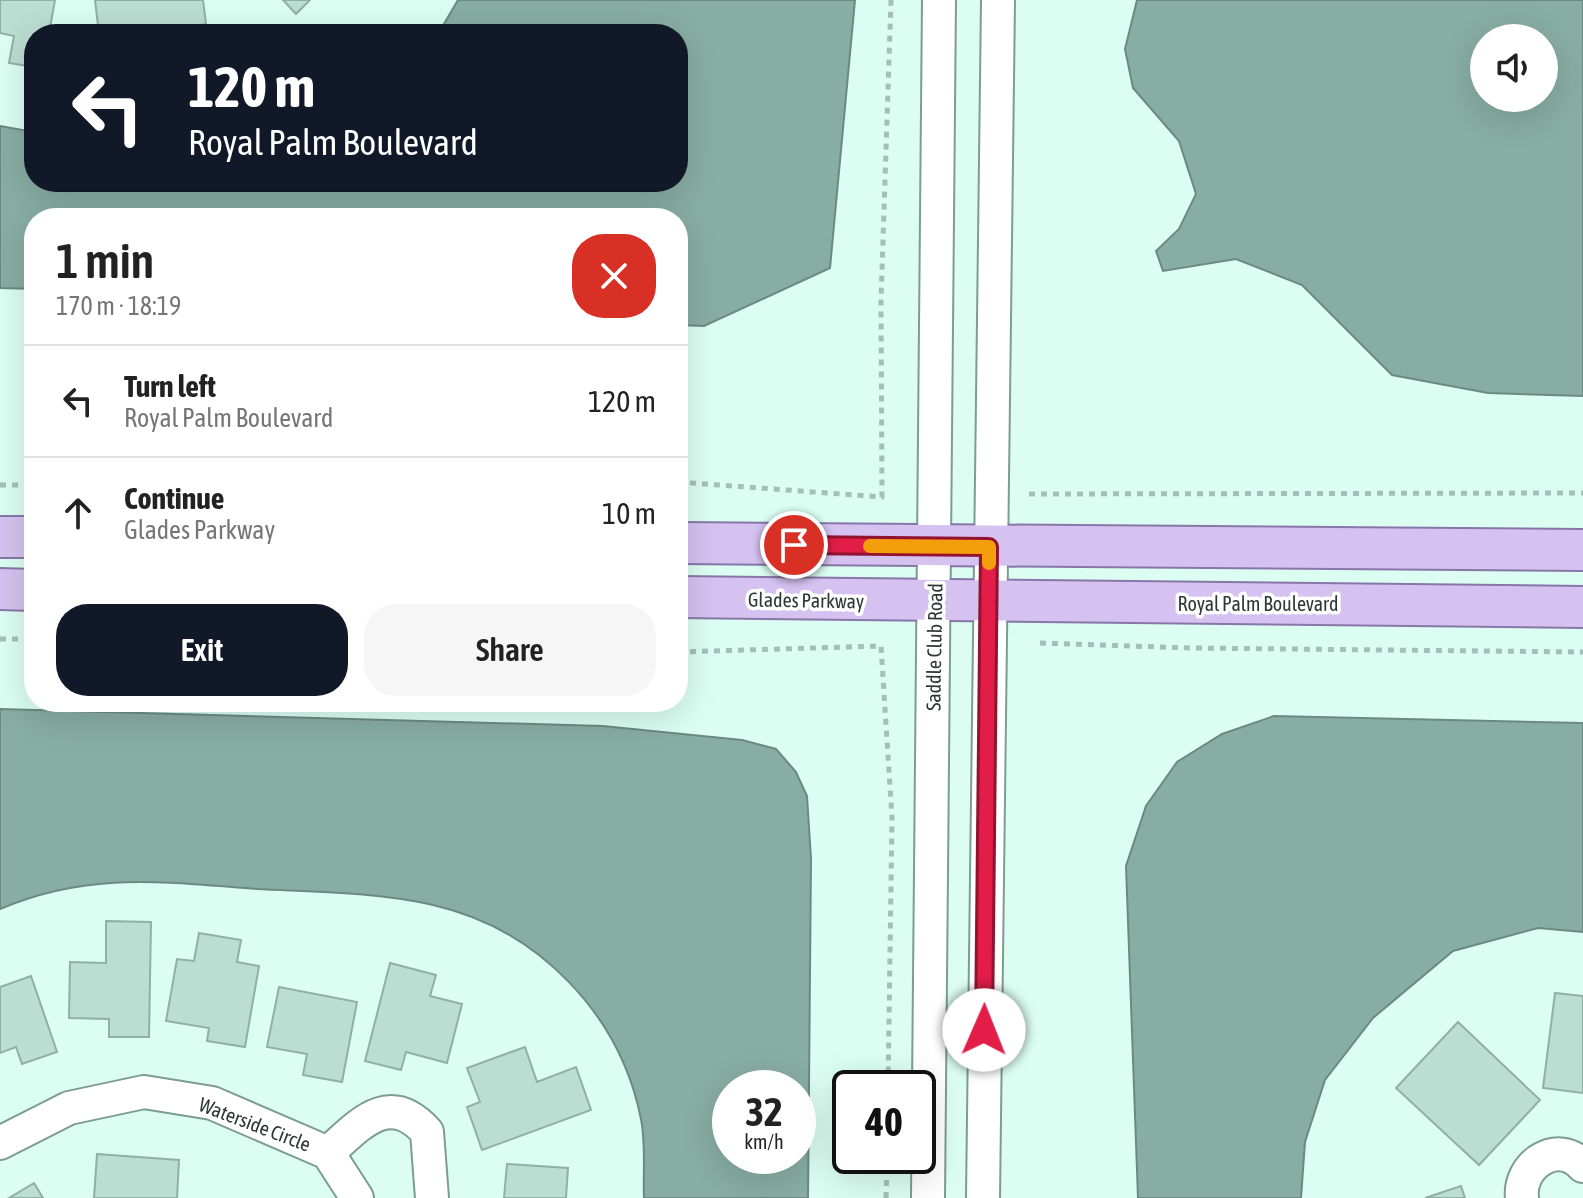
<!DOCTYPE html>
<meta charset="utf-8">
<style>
:root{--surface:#fff;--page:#f6f6f6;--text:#222;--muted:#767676;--line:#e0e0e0;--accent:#111827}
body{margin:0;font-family:"Asap Condensed",sans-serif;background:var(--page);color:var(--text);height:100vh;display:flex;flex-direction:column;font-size:30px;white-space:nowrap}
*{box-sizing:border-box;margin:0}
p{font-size:26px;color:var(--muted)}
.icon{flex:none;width:44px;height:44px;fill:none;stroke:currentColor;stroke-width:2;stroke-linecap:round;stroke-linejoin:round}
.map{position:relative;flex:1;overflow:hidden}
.panel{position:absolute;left:24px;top:208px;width:664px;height:504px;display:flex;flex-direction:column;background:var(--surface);border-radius:32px;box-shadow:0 8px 32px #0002}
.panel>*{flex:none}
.top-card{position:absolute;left:24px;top:24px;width:664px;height:168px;border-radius:32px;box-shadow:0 8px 32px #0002;background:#111827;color:#fff;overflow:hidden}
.buttons{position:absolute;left:1470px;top:24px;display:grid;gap:16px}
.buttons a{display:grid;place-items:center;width:88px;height:88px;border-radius:50%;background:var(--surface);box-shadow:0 8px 32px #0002;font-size:40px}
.speed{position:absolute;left:712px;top:1070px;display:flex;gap:16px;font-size:40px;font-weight:700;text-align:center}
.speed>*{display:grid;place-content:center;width:104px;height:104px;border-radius:50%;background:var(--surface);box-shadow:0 8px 32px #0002;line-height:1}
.speed small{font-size:20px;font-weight:400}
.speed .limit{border:4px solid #111;border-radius:12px;background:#fff;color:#111}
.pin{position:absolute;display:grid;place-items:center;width:68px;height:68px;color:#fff;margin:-34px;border:4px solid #fff;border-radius:50%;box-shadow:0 2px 8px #0007}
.me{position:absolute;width:88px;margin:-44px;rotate:1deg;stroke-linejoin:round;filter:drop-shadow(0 0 6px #0008)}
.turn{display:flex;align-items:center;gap:28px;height:168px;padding:0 32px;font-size:36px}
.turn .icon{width:104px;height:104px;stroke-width:2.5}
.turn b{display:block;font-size:56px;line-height:68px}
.round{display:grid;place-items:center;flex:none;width:84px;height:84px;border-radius:32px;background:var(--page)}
.overview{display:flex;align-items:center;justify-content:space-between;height:136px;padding:0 32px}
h1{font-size:48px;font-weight:600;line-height:60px}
.primary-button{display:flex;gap:16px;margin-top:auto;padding:16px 32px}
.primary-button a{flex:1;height:92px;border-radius:32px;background:var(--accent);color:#fff;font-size:32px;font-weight:600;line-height:92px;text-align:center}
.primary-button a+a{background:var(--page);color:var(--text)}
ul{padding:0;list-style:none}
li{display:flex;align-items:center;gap:24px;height:112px;padding:0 32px;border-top:2px solid var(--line)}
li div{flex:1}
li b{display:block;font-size:30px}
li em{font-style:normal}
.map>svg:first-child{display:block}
</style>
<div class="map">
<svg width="1583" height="1198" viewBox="0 0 1583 1198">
<rect width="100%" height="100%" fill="#dbfdf2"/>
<path fill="#88ada2" stroke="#6c8a81" stroke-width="2" fill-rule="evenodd" d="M458,0H855L830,268L704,326L678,325V218H34V289L0,288V126L34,132V182H678V34H438Z
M1137,0H1583V396L1488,393L1392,375L1302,285L1236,259L1163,271L1156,251L1179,229L1196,194L1179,141L1133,88L1125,49ZM1484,38H1544V98H1484Z
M0,709L603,726L742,740L776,749L796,772L807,796L811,859L808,1198H644C643,1173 646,1144 641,1119C620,1014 538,929 433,905C376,892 315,892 257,889C163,882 89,871 0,909ZM730,1088H798V1156H730Z
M1274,716L1583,723V932L1538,928L1453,951L1373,1018L1325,1080L1305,1142L1301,1198H1138L1126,866L1146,806L1177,762L1222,734Z"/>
<path fill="#bcddd2" stroke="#90afa5" stroke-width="2" d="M0,0H55L49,34H34V67L9,63L14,36L0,33Z
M95,0H203L206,24L147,34H99Z
M283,0H310L296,14Z
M106,921L151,922L149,1037H109V1019L69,1018L70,962L106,963Z
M199,933L241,940L237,962L259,966L245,1047L207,1041L209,1028L166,1021L177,959L194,961Z
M390,963L436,975L430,996L462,1004L447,1063L406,1052L401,1070L365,1061Z
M31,976L57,1052L22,1064L16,1047L0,1053V987Z
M279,987L357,1002L342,1082L303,1075L307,1054L267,1047Z
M1555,993L1583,996V1093L1543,1088Z
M1458,1022L1540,1100L1479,1165L1396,1088Z
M525,1047L537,1082L576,1067L591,1110L482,1150L467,1107L480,1102L467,1068Z
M97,1154L179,1160L177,1198H94Z
M507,1164L568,1168L566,1198H504Z
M34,1183L43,1198H9Z
M1461,1186L1465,1198H1425Z"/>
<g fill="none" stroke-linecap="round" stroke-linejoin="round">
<defs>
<path id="minor" d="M0,1143L69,1108L144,1092L212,1103L328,1153L357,1198
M328,1153C361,1123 389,1090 427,1132L432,1198
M928,1198L939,0
M983,1198L998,0
M1522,1198C1518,1165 1558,1138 1583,1166"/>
<path id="major" d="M0,537H34
M678,543L1583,550
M0,589L34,590
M678,597L1583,607"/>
</defs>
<use href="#minor" stroke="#7d9c92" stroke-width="36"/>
<use href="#major" stroke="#8777a8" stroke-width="44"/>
<path stroke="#a4bfb7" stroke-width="5" stroke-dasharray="6 6" stroke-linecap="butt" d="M678,482L882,497L881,300L891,0
M0,485H34
M1029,494L1583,493
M0,639H34
M1040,643L1190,648L1583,652
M678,652L881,646L892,818L888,1088
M886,1198L887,1156"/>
<use href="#minor" stroke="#fff" stroke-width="32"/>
<use href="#major" stroke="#d5c2f0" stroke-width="40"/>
</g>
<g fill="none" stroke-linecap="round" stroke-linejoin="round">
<defs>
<path id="route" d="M794,545L989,547L984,1030"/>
</defs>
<use href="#route" stroke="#92132f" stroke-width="20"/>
<use href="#route" stroke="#e11d48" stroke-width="14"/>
<path stroke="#f59e0b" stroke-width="14" d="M870,546L989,547V563"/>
</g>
<g text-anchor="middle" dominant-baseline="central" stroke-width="7" stroke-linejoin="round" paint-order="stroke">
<g font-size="20" fill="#2b3834" stroke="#fff">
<text transform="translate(806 600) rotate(1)">Glades Parkway</text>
<text x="1258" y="603">Royal Palm Boulevard</text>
<text transform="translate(934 647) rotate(-89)">Saddle Club Road</text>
<text transform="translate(255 1124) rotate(21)">Waterside Circle</text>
</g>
</g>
</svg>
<div class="buttons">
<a><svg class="icon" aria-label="sound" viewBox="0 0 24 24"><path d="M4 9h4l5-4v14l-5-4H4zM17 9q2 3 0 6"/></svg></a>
</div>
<div class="speed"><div>32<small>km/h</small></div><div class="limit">40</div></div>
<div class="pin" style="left:794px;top:545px;background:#d93025"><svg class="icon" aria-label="arrive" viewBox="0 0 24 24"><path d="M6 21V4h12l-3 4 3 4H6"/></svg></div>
<svg class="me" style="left:984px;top:1030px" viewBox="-20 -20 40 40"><circle r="19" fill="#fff"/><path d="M0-13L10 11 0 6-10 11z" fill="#e11d48"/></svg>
<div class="top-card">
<div class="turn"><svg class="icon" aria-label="left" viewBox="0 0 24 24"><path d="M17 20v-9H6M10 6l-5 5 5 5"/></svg><div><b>120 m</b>Royal Palm Boulevard</div></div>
</div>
<section class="panel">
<div class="overview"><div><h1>1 min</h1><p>170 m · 18:19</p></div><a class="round" style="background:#d93025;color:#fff"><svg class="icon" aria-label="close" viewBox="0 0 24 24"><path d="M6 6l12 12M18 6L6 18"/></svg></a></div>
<ul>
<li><svg class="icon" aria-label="left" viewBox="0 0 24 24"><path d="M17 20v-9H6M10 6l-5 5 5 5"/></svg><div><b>Turn left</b><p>Royal Palm Boulevard</p></div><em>120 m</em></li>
<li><svg class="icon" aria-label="ahead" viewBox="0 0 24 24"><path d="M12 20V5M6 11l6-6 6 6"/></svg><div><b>Continue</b><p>Glades Parkway</p></div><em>10 m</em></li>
</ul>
<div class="primary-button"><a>Exit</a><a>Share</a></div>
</section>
</div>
